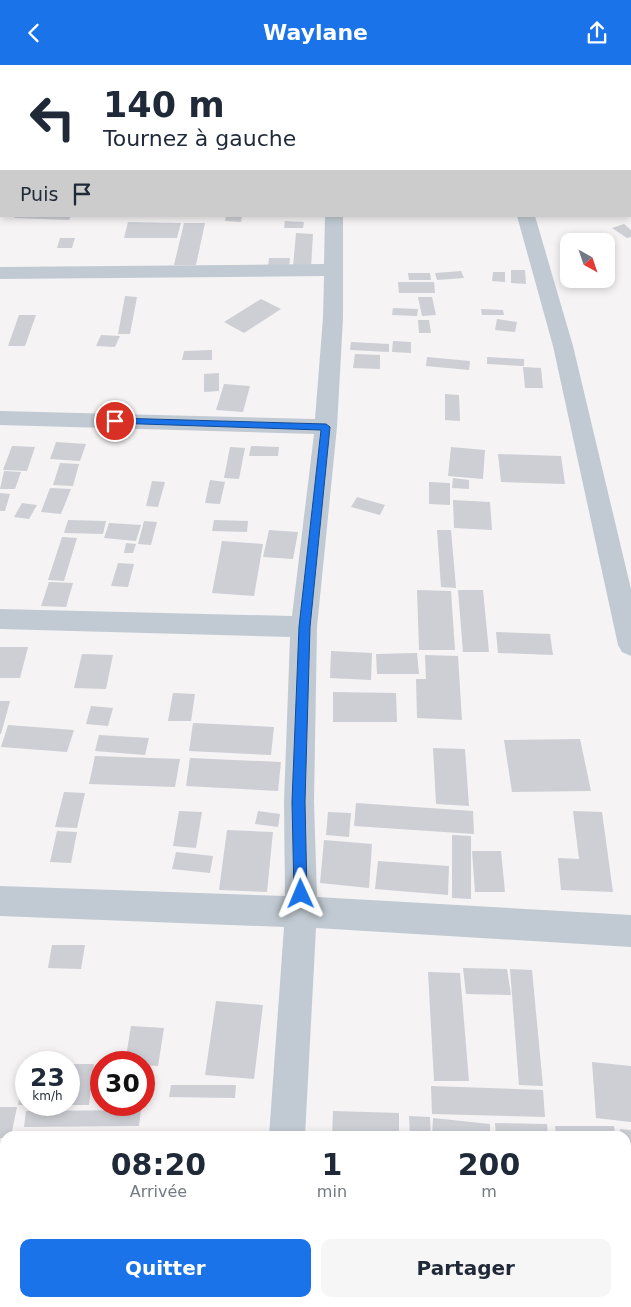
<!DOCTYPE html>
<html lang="fr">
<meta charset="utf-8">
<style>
:root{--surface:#fff;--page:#f6f6f7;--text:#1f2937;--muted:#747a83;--accent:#1a73e8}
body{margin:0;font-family:"DejaVu Sans",sans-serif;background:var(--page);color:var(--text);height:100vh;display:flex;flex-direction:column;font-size:19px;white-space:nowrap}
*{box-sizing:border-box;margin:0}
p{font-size:16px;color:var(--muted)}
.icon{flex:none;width:28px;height:28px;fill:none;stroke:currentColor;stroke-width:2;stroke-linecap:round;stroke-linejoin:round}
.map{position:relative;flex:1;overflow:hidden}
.side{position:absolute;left:0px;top:1066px;width:631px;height:176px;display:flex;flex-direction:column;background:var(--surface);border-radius:15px 15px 0 0;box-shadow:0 2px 8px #0003}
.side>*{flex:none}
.hud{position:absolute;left:0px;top:0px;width:631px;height:152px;box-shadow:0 2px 8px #0003;background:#fff;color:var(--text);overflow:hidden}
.needle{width:32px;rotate:140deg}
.controls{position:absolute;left:560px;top:168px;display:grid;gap:10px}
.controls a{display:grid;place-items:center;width:55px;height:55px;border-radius:10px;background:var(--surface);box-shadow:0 2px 8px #0003;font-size:25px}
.speed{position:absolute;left:15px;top:986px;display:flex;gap:10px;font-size:25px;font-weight:700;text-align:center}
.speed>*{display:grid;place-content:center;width:65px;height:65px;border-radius:50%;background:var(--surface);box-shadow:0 2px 8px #0003;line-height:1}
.speed small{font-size:12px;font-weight:400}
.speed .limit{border:8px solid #d22;background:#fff;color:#111}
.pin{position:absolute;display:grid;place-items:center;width:42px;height:42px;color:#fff;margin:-21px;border:2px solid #fff;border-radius:50%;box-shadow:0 1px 5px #0007}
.me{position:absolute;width:55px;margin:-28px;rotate:359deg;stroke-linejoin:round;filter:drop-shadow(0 0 4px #0008)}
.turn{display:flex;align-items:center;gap:18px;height:105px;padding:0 20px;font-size:22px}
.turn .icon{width:65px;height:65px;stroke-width:2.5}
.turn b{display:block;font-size:35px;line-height:42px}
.then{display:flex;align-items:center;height:48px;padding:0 20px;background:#0003;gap:10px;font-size:19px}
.eta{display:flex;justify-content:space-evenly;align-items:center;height:85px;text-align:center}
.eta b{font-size:30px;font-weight:600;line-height:35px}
.button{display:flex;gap:10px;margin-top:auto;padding:10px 20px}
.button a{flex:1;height:58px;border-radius:10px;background:var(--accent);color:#fff;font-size:20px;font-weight:600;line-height:58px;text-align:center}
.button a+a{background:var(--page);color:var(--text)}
header{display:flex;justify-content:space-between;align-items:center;height:65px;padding:0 20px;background:var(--accent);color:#fff;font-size:22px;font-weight:600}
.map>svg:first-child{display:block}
</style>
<header><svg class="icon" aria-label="back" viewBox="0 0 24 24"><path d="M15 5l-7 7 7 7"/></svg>Waylane<svg class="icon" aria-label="share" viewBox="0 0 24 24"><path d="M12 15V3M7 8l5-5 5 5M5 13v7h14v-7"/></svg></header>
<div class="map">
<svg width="631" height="1242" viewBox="0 0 631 1242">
<rect width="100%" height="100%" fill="#f5f3f3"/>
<path fill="#cdcfd5" d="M15,151H71L69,155L14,153Z
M226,151H242L241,157L225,156Z
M285,156L304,157L303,163H284Z
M128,157L181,158L177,173H124Z
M184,158H205L196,200H174Z
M624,159L631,165V172L627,173L612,163Z
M296,168L313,169L311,203L293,202Z
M60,173H75L72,183H57Z
M269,193H290L289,202H268Z
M511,205H525L526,219L511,218Z
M461,206L464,213L437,215L435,208Z
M493,207H505V217L492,216Z
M408,208H430L431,215H409Z
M398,217H434L435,228H399Z
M125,231L137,232L130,269H118Z
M418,232H432L436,250L422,251Z
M261,234L281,244L244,268L224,257Z
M393,243L418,244L417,251L392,250Z
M481,244L503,245L504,250H482Z
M19,250H36L25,281H8Z
M497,254L517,257L515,267L495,265Z
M418,255H429L431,268H419Z
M101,270L120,271L115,282L96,281Z
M393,276L411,277V288L392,287Z
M351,277L389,279V287L350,285Z
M212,285V295H182L184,286Z
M355,289L380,290V304L353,303Z
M427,292L470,296L469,305L426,301Z
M487,292L524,294V301L487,299Z
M523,302L541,303L543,323H525Z
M219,308V326L204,327V309Z
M224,319L250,321L243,347L216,345Z
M445,329L459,330L460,356L445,355Z
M56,377L86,379L80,396L50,394Z
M12,381L35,382L27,406L3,405Z
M251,381L279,382L278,391H249Z
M230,382L245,383L239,414L224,413Z
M451,382L485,385L483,414L448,411Z
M498,389L561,391L565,419L501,417Z
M60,398L79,399L73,421L53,420Z
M4,406L21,407L15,424H0Z
M453,413L469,415V424L452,423Z
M210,415L225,417L220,439L205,438Z
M152,416L165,417L158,442L146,441Z
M429,417L450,418V440L429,439Z
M50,423L71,424L61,449L41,447Z
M0,428L10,429L5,446H0Z
M357,432L385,440L380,450L351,442Z
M453,435L490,437L492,465L454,463Z
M22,438L37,440L29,454L14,452Z
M68,455L106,456L103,469L64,468Z
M214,455L248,456L247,467L212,466Z
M144,456L157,457L151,480L138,479Z
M109,458L141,460L136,476L104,473Z
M269,465L298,467L293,494L263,492Z
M437,465H451L456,523L441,522Z
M62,472L77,473L64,516L48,515Z
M222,476L263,479L254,531L212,528Z
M126,478L136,479L133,488H124Z
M118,498L134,499L128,522L111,521Z
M49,517L73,518L66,542L41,541Z
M417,525L451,526L455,585H419Z
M458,525H483L489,587H463Z
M496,567L550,569L553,590L498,588Z
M0,582H28L20,613H0Z
M331,586L372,588L371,615L330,613Z
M417,588L419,609H377L376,589Z
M82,589L113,590L106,624L74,623Z
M425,590L458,591L462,655L417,653L416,614H426Z
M333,627L396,628L397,657H333Z
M173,628L195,629L191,656H168Z
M0,636H10L1,669H0Z
M91,641L113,643L108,661L86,659Z
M193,658L274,662L271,690L189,686Z
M8,660L74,665L67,687L1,682Z
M99,670L149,673L145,690L95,686Z
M580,674L591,726L512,727L504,675Z
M433,683L465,684L469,741L436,739Z
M95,691L180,694L175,722L89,719Z
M190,693L281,697L278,726L186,721Z
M64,727L85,728L77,763L55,762Z
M356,738L473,746L474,769L354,761Z
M179,746L202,747L196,783L173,781Z
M258,746L280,749L278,762L255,759Z
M573,746L602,747L613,827L561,825L558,793L579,794Z
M328,747L351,748L349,772L326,770Z
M227,765L273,767L267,827L219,825Z
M57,766L77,767L71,798L50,797Z
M452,770L471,771V834L452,833Z
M324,775L372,779L369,823L320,818Z
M472,786H501L505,827H475Z
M176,787L213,791L210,808L172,804Z
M378,796L449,801L448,830L375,824Z
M52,880H85L81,904L48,903Z
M463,903L507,904L511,930L466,929Z
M510,904L532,905L543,1021L519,1020Z
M428,907L460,908L469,1016H434Z
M216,936L263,940L254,1014L205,1010Z
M131,961L164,963L158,1001L144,1000V998H125Z
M592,997L631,1001V1057L596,1053Z
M25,999L26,1040H18Z
M69,999H94L89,1040H69Z
M171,1020H236L235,1033L169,1032Z
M431,1021L543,1025L545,1052L432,1049Z
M0,1042H17L11,1071H5V1073H0Z
M141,1045L139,1061L24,1062L26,1046Z
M333,1046L399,1048V1071H332Z
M409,1051L430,1052L431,1071H410Z
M433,1053L490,1059V1071H432Z
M495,1058L547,1059L548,1071H496Z
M555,1061H614L615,1071H556Z
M620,1064L631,1065V1086H626V1071H621Z
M626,1119H631V1187L626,1186Z
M626,1202H631V1232H630Z
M115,1238H234V1242H162Z
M322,1238H378V1242L322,1240Z
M440,1238H495L496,1242H440Z"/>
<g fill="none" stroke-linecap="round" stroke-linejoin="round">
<path fill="#c1cad2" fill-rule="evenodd" d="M325,151H343V253L337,362L317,562L314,737L317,832L631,850V882L316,863L305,1071H269L284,862L0,851V821L285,831L284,737L290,572L0,564V544L292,551L314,369L0,360V346L315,354L323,253L324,211L0,214V202L324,199Z
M517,151H535L573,281L631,524V591L622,587L618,580L553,281Z
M256,1238H296V1242H256Z"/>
</g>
<path fill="#1a73e8" stroke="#114b97" d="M115,353L326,359L330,362L310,562L305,737L307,829L305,833L301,835L296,833L294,829L292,737L299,562L321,365L112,358V354Z"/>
</svg>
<div class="controls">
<a><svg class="needle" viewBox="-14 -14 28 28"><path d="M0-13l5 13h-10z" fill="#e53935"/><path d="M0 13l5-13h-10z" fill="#747a83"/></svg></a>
</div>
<div class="speed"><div>23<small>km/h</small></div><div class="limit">30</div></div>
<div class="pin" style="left:115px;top:356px;background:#d93025"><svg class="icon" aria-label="arrive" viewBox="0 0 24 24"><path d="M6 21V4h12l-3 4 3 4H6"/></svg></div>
<svg class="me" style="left:301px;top:829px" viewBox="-20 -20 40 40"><path d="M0-17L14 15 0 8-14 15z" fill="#1a73e8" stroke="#fff" stroke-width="4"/></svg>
<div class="hud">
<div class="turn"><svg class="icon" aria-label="left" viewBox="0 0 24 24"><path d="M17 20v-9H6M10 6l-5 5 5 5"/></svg><div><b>140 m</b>Tournez à gauche</div></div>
<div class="then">Puis<svg class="icon" aria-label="arrive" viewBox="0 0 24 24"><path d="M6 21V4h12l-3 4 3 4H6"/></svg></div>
</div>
<section class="side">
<div class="eta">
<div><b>08:20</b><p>Arrivée</p></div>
<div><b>1</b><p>min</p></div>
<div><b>200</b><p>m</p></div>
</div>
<div class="button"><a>Quitter</a><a>Partager</a></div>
</section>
</div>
